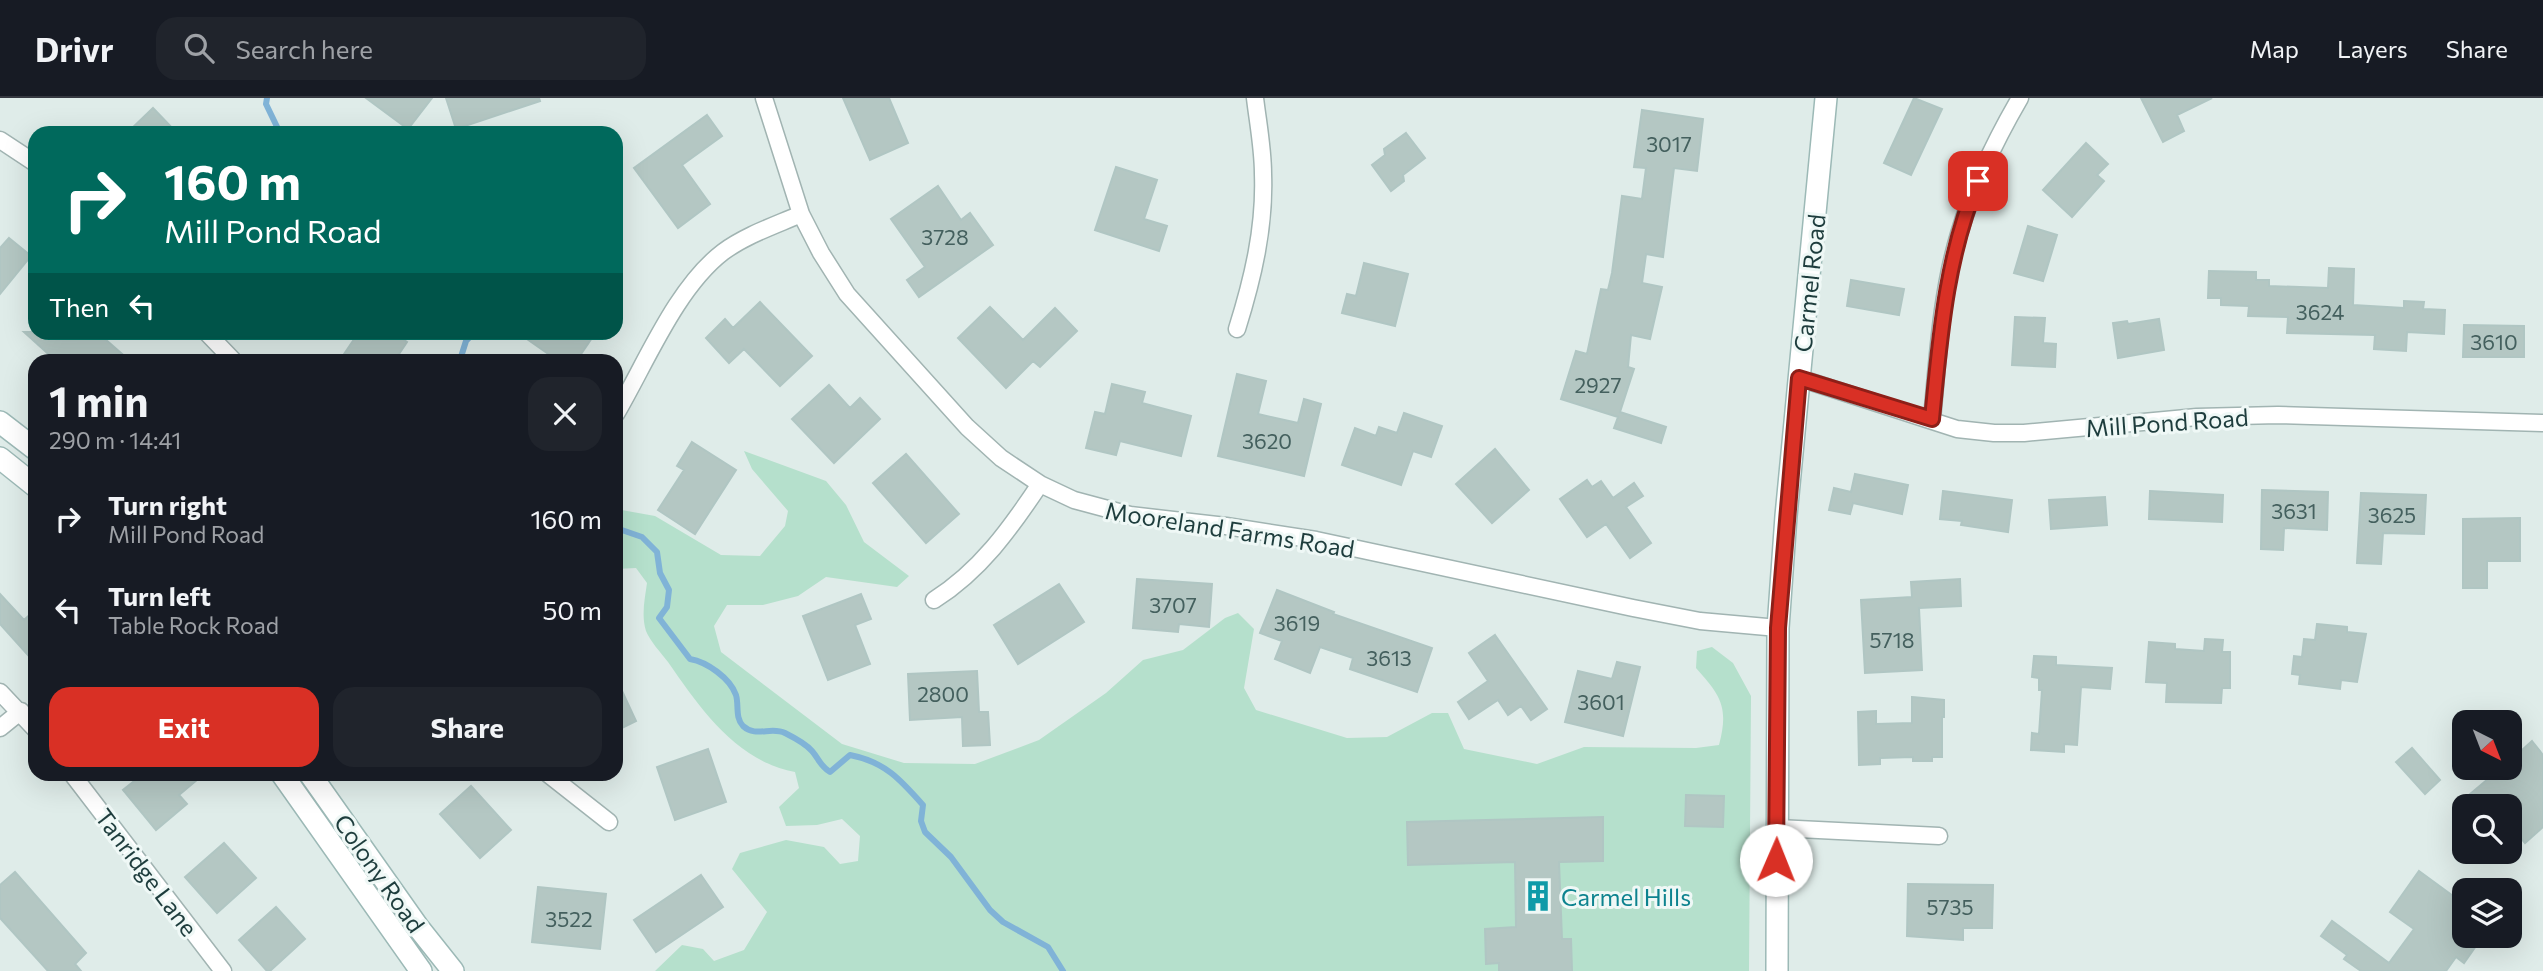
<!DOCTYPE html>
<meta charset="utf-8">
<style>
:root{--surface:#171b24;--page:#20242c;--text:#f1f3f6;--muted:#9ea1a6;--line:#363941;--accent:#d93025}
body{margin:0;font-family:Commissioner,sans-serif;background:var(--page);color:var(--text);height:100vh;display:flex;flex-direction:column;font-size:26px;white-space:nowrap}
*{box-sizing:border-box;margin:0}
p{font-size:23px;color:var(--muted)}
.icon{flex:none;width:38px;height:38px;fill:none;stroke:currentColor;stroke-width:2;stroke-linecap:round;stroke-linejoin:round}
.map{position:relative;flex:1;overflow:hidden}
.sheet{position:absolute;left:28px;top:256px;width:595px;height:427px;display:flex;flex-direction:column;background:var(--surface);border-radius:21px;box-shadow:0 7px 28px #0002}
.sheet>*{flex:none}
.top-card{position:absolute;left:28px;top:28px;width:595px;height:214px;border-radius:21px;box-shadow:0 7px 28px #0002;background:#00695c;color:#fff;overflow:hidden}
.needle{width:46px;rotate:138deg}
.fabs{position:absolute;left:2452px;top:612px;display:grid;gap:14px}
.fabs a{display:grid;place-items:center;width:70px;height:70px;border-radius:14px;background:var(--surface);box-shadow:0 7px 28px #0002;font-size:35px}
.pin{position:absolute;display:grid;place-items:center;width:60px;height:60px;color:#fff;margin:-30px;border-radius:14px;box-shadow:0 4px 10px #0006}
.me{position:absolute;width:77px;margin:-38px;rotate:1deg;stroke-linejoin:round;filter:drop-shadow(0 0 5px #0008)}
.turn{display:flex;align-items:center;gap:24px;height:147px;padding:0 21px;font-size:32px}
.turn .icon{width:91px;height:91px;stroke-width:2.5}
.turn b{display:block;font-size:49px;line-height:60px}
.then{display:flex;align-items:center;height:66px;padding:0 21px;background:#0003;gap:14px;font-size:26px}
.round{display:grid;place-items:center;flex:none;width:74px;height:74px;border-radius:21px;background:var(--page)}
.headline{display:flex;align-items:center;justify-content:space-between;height:119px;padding:0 21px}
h1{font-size:42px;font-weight:700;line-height:52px}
.primary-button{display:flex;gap:14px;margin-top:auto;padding:14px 21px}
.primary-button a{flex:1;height:80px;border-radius:21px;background:var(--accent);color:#fff;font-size:28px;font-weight:700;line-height:80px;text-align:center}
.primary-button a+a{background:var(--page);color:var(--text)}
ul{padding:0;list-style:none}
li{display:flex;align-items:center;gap:21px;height:91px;padding:0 21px}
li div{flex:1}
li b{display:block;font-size:26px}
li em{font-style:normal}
header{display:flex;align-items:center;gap:42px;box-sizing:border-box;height:98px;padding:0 35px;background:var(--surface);border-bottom:2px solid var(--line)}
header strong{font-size:33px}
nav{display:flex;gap:38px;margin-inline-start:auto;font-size:24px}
.search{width:490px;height:63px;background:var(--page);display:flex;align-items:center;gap:18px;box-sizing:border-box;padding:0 24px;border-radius:21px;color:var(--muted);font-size:26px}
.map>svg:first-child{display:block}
</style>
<header>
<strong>Drivr</strong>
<div class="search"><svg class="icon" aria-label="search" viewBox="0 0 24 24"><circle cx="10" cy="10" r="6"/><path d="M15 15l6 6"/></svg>Search here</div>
<nav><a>Map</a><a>Layers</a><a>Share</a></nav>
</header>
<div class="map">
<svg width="2543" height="873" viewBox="0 0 2543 873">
<rect width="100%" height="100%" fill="#dfece9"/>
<path fill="#b5e0cc" d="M744,353L826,383L846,407L864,444L909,478L897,489L826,479L798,498L763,507H727L714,528L721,554L842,646L904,665L975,666L1039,642L1106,595L1143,562L1183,552L1225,520L1238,515L1254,531L1244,590L1256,612L1347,640L1387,639L1432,615H1448L1464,651L1537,666L1584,649L1696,650L1719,647C1729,609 1721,598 1696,570L1697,553L1712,549L1733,565L1751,598L1749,873H655L682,847L703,851L714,863L744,852L767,814L732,771L740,755L786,742L824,749L840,766L858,763L860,738L842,721L817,727L786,728L779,709L799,690L795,674C736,663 700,610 668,564C661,555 650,543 646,533C641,517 645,500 647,485L636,470L616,471V411L655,418L721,457L760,458L785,428L788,413L752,371Z"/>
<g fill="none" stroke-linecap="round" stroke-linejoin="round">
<path stroke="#80b3d7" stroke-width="6" d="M267,0L266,6L280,35
M460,262L466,243L475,234
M616,430L642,439L657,454L660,475L669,492L667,509L659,520L690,561C707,564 730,580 736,597C739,607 735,620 743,628C756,640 771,628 785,635C793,639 806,646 812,653C819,661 820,668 830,674L850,657C885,664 900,681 923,707L921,723L925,734L951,759L990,812L1003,824L1048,849L1063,873"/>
</g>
<path fill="#b4c7c3" stroke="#b0c6c3" stroke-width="2" d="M366,0H432L408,31Z
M446,0H539L540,3L456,31Z
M843,0H889L908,45L870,62Z
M1914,0L1942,11L1911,77L1884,65Z
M2141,0H2212L2177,17L2184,33L2163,44Z
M153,10L177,35H127Z
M1642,12L1703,21L1697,73L1674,70L1663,159L1646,156L1642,185L1662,189L1650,241L1631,237L1628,269L1634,271L1620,314L1666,329L1661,345L1614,330L1618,319L1561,301L1576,253L1587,256L1601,191L1608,192L1612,175L1622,98L1642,101L1646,70L1634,69Z
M707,17L722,38L682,67L710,106L678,130L634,70Z
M1406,35L1425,60L1403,77L1404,83L1391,93L1372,67L1385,57L1384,51Z
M2086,45L2108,66L2097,77L2104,83L2072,119L2043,92Z
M1116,69L1157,82L1144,121L1167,128L1159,153L1095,132Z
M938,88L961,122L970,115L993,147L919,199L907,182L925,169L891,121Z
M2028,128L2057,137L2043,183L2014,175Z
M9,140L31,158L0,196V150Z
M1364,165L1408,176L1395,228L1342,215L1347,196L1356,198Z
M2329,170L2354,171L2353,207L2404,210V203L2424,204L2423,211L2445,212L2444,236L2407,234L2406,253L2374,251L2375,237L2287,235L2288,219L2248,218L2249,208L2221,207V200H2208L2209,173L2256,174V182H2269V188L2328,190Z
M1851,182L1904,191L1899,217L1847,208Z
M760,204L812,258L780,288L744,251L729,265L706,240L725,221L733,230Z
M990,209L1023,242L1055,210L1077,233L1040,269L1033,263L1006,290L958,240Z
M2015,219L2045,220L2043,245L2056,246L2055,269L2012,267Z
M2159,221L2164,252L2118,260L2113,225L2127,223L2128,226Z
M2464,227L2524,228V259H2463Z
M24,234H97L129,262H55Z
M359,234H393L407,244L395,262H340Z
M517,234H596L577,262H557Z
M1237,276L1266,283L1258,316L1298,325L1304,301L1321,306L1304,378L1218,358Z
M1112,286L1145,294L1142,305L1191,318L1181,358L1120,343L1116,357L1086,350L1095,314L1105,316Z
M829,287L850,310L860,300L880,321L834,365L792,321Z
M1404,315L1442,328L1431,359L1413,353L1401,387L1342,367L1355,330L1376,338L1379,329L1397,335Z
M692,344L736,372L695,436L658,412L684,372L677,368Z
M1495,351L1529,392L1492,425L1456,386Z
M906,356L959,416L926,445L873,385Z
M1855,376L1908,387L1902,416L1853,405L1850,416L1829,412L1834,390L1851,394Z
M1587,382L1592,389L1601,383L1613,400L1634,385L1643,398L1626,409L1651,445L1630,460L1606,426L1587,439L1560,401Z
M2262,392L2328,394L2327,432L2284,430L2283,452L2261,451Z
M1943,393L2012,402L2008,434L1961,427L1962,423L1940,421Z
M2150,393L2223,397L2222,424L2149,421Z
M2361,395L2426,397L2424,436L2383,435L2381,466L2357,465Z
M2105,399L2107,427L2051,431L2049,402Z
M2520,420V463H2487V490H2463V421Z
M1137,481L1212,486L1209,529L1179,526L1178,534L1133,530Z
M1960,481L1961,508L1919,510L1922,572L1865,575L1861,502L1912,499L1911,484Z
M1059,486L1084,524L1018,566L994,527Z
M1277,492L1334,514L1333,516L1432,550L1417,594L1350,571L1353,560L1320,549L1310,575L1275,561L1282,543L1260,535Z
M0,496L24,522L35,512V565L0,526Z
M861,496L871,521L855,527L870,566L828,582L803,518Z
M2317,526L2347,529V534L2366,536L2357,584L2341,582L2340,591L2299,586L2300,577L2292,576L2294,558L2302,559L2304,541L2315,542Z
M1495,537L1547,611L1531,622L1521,608L1508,617L1498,602L1469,621L1458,604L1488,583L1469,555Z
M2205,541L2223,542L2222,554H2230V590H2222L2221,605L2166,604L2167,585L2146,584L2149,544L2175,546V551L2204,553Z
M2034,558L2056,559V567L2112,570L2110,591L2081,589L2077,647L2064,646V654L2031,652L2032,635L2039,636L2042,592H2039V580L2032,579Z
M1617,564L1640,569L1623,638L1565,624L1578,573L1612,581Z
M977,573L979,614H988L990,647L963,648L962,619L910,622L908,576Z
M616,580L636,623L616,633Z
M1912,599L1944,602V619H1942V659H1932V663H1913V659L1880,660V666L1859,667L1858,614L1876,613V626L1912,625Z
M2532,643L2543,657V729L2525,745L2510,727V709H2481L2470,696L2501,670H2510V663Z
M2412,650L2440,682L2425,696L2396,664Z
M708,651L726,704L675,722L657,669Z
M143,676H204L179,697L187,706L156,732L123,692Z
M471,688L511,732L480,760L440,716Z
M1686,697L1724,698L1723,729L1685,728Z
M1603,719V763L1559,764L1562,841H1571L1572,873H1499V865L1486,866L1485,831L1516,829L1515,764L1408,767L1407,724Z
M224,745L256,780L217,815L185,779Z
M2419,773L2464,806V838H2483L2464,865L2456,859L2446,873H2361L2344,861L2347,857L2321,838L2332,823L2389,865L2414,831L2390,814Z
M15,774L86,855L75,866L81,873H48L0,820V787Z
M701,777L723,809L656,854L634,822Z
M1908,786L1993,787L1992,830H1963V842L1907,838Z
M538,789L606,796L600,851L532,844Z
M276,809L305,841L270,873H267L239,842Z"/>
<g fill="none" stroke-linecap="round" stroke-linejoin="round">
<defs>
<path id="street" d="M764,0L801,116L821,155L847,196L967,329L1001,360L1040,386L1074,402L1130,417L1226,428L1316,442L1633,510L1700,523L1778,530
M0,42L35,65
M1237,231C1253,180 1265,129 1263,76C1263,51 1258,25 1255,0
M206,234L233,262
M1799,280L1957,331L1994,335H2024L2197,319L2278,317L2543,325
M616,316C646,265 676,190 723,154C746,137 776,127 801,116
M1932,321C1938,259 1941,196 1959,136C1973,88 1995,43 2020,0
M934,502C980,473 1010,431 1040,386
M0,594L35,631
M0,630L21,613
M72,676L223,873
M548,676L609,724
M1776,730L1939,738"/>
<path id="secondary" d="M0,324L35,351
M0,360L35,388
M282,676L421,873
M310,676L418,829L453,873
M1777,873L1778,530L1786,418L1826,0"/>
</defs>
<use href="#street" stroke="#a1b4b2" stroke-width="19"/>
<use href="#secondary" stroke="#9cb9b6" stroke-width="24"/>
<use href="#street" stroke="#fff" stroke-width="16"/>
<use href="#secondary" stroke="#fff" stroke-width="21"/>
</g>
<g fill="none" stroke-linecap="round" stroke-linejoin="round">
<defs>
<path id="route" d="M1776,762L1778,530L1799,280L1932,321C1940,240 1946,159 1978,83"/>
</defs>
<use href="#route" stroke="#8d1f18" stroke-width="18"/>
<use href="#route" stroke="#d93025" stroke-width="12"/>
</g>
<defs>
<symbol id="building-bare" viewBox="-9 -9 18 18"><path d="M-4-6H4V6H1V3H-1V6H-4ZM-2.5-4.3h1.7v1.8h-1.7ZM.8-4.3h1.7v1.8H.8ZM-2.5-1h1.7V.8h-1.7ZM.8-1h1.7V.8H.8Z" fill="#0f9aa8" stroke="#eff8f6" stroke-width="2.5" paint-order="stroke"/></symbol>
</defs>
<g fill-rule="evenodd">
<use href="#building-bare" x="1516" y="776" width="44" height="44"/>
</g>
<g text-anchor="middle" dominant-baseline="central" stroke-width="6" stroke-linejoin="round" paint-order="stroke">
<g font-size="21" fill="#44605e">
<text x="1669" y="45">3017</text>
<text x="945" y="138">3728</text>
<text x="2320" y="213">3624</text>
<text x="2494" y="243">3610</text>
<text x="1598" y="286">2927</text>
<text x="1267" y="342">3620</text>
<text x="2294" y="412">3631</text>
<text x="2392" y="416">3625</text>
<text x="1173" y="506">3707</text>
<text x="1297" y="524">3619</text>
<text x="1892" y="541">5718</text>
<text x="1389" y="559">3613</text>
<text x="943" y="595">2800</text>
<text x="1601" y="603">3601</text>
<text x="1950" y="808">5735</text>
<text x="569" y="820">3522</text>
</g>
<g font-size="24" fill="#1e3d3d" stroke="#eff8f6">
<text transform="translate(1809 185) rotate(-84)">Carmel Road</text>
<text transform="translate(2167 324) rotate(-4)">Mill Pond Road</text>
<text transform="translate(1230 431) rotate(9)">Mooreland Farms Road</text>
<text transform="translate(147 774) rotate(53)">Tanridge Lane</text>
<text transform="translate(380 775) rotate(55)">Colony Road</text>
</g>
<g font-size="24" fill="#0d838f" stroke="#eff8f6" text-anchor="start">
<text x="1561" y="798">Carmel Hills</text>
</g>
</g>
</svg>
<div class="fabs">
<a><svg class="needle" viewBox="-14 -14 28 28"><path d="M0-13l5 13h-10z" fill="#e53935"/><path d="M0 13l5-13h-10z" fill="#9ea1a6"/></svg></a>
<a><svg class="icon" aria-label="search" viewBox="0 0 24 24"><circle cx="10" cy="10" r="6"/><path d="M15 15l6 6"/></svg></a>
<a><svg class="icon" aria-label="layers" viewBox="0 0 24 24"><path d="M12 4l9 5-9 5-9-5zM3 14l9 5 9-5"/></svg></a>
</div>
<div class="pin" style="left:1978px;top:83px;background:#d93025"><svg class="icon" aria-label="arrive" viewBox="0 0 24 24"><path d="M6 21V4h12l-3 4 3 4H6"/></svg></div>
<svg class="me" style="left:1776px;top:762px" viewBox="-20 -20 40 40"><circle r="19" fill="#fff"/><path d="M0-13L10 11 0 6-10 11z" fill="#d93025"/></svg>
<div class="top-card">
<div class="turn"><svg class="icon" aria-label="right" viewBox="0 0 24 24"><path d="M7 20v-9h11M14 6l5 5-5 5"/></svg><div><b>160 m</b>Mill Pond Road</div></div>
<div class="then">Then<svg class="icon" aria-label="left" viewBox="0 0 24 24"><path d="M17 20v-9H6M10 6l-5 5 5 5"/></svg></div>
</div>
<section class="sheet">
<div class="headline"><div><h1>1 min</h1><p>290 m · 14:41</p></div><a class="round"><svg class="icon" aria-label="close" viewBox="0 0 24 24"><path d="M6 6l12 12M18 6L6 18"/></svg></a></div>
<ul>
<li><svg class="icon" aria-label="right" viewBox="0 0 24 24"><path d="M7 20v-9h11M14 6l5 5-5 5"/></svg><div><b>Turn right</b><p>Mill Pond Road</p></div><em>160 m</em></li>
<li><svg class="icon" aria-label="left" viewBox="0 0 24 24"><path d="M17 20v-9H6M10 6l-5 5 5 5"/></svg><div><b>Turn left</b><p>Table Rock Road</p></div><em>50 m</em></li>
</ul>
<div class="primary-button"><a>Exit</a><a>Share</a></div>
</section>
</div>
